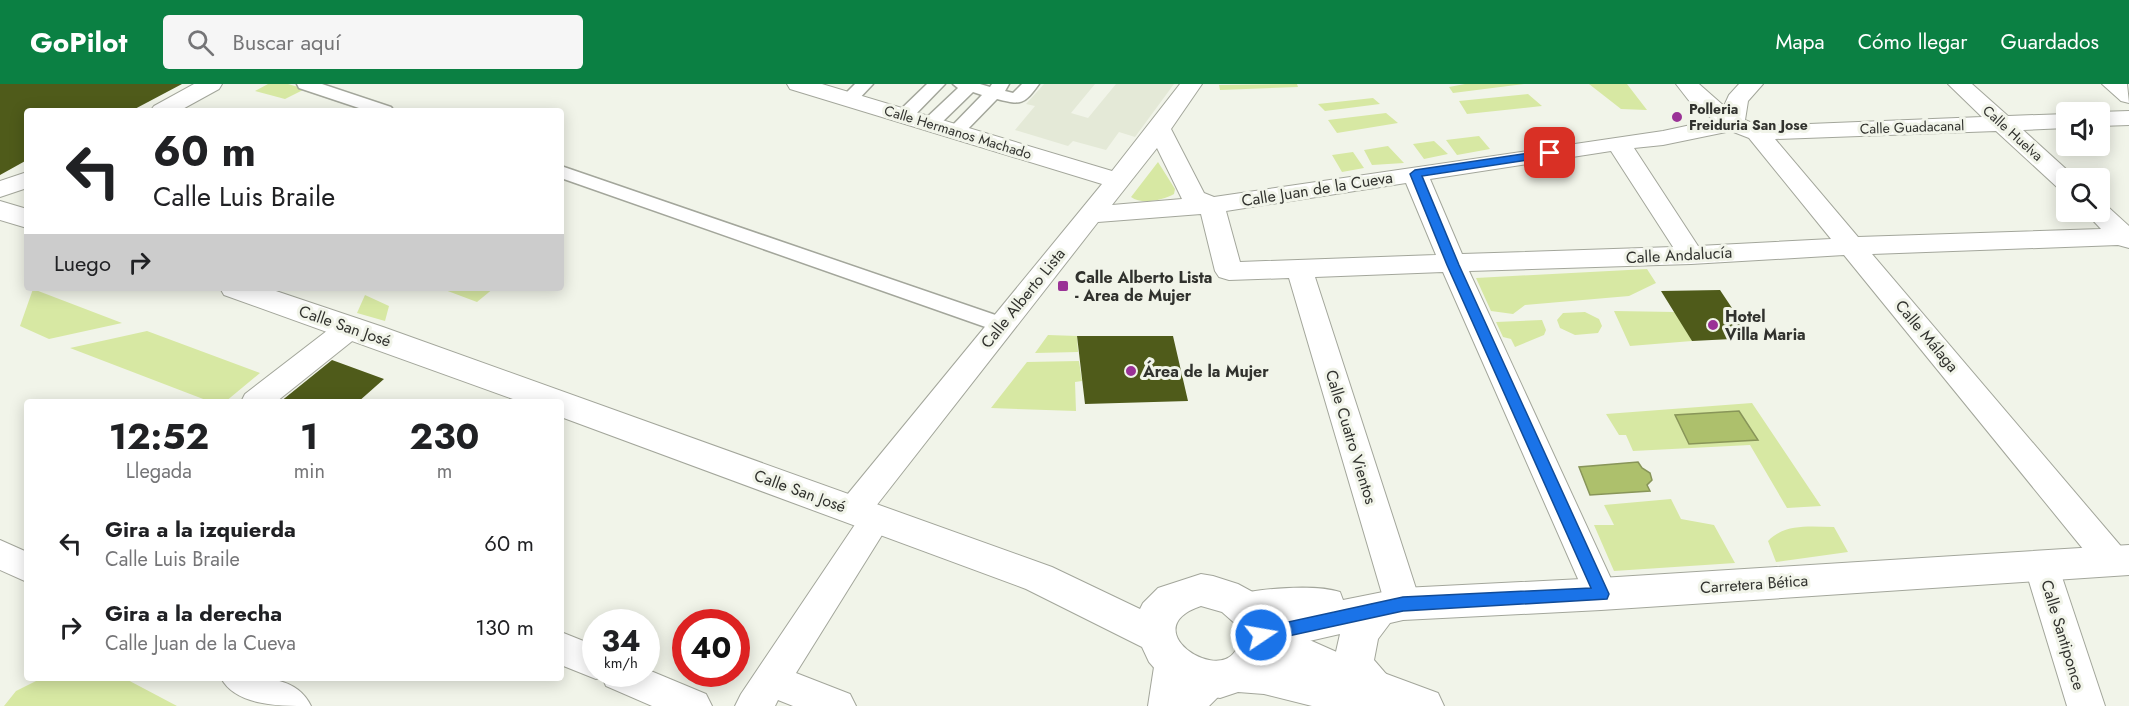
<!DOCTYPE html>
<html lang="es">
<meta charset="utf-8">
<style>
:root{--surface:#fff;--page:#f6f6f6;--text:#202124;--muted:#757577;--accent:#0b8043}
body{margin:0;font-family:Jost,sans-serif;background:var(--page);color:var(--text);height:100vh;display:flex;flex-direction:column;font-size:22px;white-space:nowrap}
*{box-sizing:border-box;margin:0}
p{font-size:20px;color:var(--muted)}
.icon{flex:none;width:33px;height:33px;fill:none;stroke:currentColor;stroke-width:2;stroke-linecap:round;stroke-linejoin:round}
.map{position:relative;flex:1;overflow:hidden}
.panel{position:absolute;left:24px;top:315px;width:540px;height:282px;display:flex;flex-direction:column;background:var(--surface);border-radius:6px;box-shadow:0 3px 15px #0003}
.panel>*{flex:none}
.top-card{position:absolute;left:24px;top:24px;width:540px;height:183px;border-radius:6px;box-shadow:0 3px 15px #0003;background:#fff;color:var(--text);overflow:hidden}
.buttons{position:absolute;left:2056px;top:18px;display:grid;gap:12px}
.buttons a{display:grid;place-items:center;width:54px;height:54px;border-radius:6px;background:var(--surface);box-shadow:0 3px 15px #0003;font-size:30px}
.speed{position:absolute;left:582px;top:525px;display:flex;gap:12px;font-size:30px;font-weight:700;text-align:center}
.speed>*{display:grid;place-content:center;width:78px;height:78px;border-radius:50%;background:var(--surface);box-shadow:0 3px 15px #0003;line-height:1}
.speed small{font-size:15px;font-weight:400}
.speed .limit{border:9px solid #d22;background:#fff;color:#111}
.pin{position:absolute;display:grid;place-items:center;width:51px;height:51px;color:#fff;margin:-26px;border-radius:12px;box-shadow:0 3px 9px #0006}
.me{position:absolute;width:66px;margin:-33px;rotate:78deg;stroke-linejoin:round;filter:drop-shadow(0 0 4px #0008)}
.turn{display:flex;align-items:center;gap:21px;height:126px;padding:0 30px;font-size:27px}
.turn .icon{width:78px;height:78px;stroke-width:2.5}
.turn b{display:block;font-size:42px;line-height:51px}
.then{display:flex;align-items:center;height:57px;padding:0 30px;background:#0003;gap:12px;font-size:22px}
.eta{display:flex;justify-content:space-evenly;align-items:center;height:102px;text-align:center}
.eta b{font-size:36px;font-weight:700;line-height:42px}
ul{padding:0;list-style:none}
li{display:flex;align-items:center;gap:18px;height:84px;padding:0 30px}
li div{flex:1}
li b{display:block;font-size:22px}
li em{font-style:normal}
header{display:flex;align-items:center;gap:36px;box-sizing:border-box;height:84px;padding:0 30px;background:var(--accent);color:#fff}
header strong{font-size:28px}
nav{display:flex;gap:33px;margin-inline-start:auto;font-size:21px}
.search{width:420px;height:54px;background:var(--page);display:flex;align-items:center;gap:15px;box-sizing:border-box;padding:0 21px;border-radius:6px;color:var(--muted);font-size:22px}
.map>svg:first-child{display:block}
</style>
<header>
<strong>GoPilot</strong>
<div class="search"><svg class="icon" aria-label="search" viewBox="0 0 24 24"><circle cx="10" cy="10" r="6"/><path d="M15 15l6 6"/></svg>Buscar aquí</div>
<nav><a>Mapa</a><a>Cómo llegar</a><a>Guardados</a></nav>
</header>
<div class="map">
<svg width="2129" height="622" viewBox="0 0 2129 622">
<rect width="100%" height="100%" fill="#f1f4e9"/>
<path fill="#e4e9d7" d="M1044,0H1095L1071,29L1088,34L1116,0H1174L1135,53L1119,48L1106,66L1073,57L1068,62L1015,46L1035,22L1026,20Z"/>
<path fill="#d7e8a3" d="M268,0H288L305,5L285,15L255,7Z
M1297,0L1298,3L1220,6L1219,1Z
M1465,0H1524L1453,9L1449,3Z
M1589,0H1627L1647,26L1621,25Z
M1528,10L1542,22L1467,30L1459,17Z
M1373,14L1380,20L1325,27L1318,20Z
M1386,29L1398,39L1337,49L1328,36Z
M1479,52L1490,65L1457,71L1446,56Z
M1434,57L1448,70L1424,75L1413,60Z
M1388,62L1404,79L1372,81L1364,66Z
M1353,68L1364,84L1342,88L1332,71Z
M1158,78L1175,105L1174,110C1163,116 1142,121 1131,113Z
M1647,185L1656,199L1629,212L1525,221L1513,230L1491,227L1476,194Z
M448,204H494L477,218L445,206Z
M33,205L122,239L49,255L20,242Z
M365,211L389,222L385,237L357,229Z
M1614,227L1675,228L1692,257L1630,262Z
M1585,228L1599,235L1602,242L1598,249L1575,251L1560,244L1557,236L1563,229Z
M1542,236L1546,246L1544,251L1515,263L1511,255L1503,253L1496,238Z
M147,247L260,289L225,318H211L70,264Z
M1048,251L1077,252L1078,268L1035,269Z
M1079,277L1082,297L1075,298L1076,327L991,324L1027,278Z
M1752,319L1821,422L1787,424L1750,361L1633,367L1626,351H1619L1606,330Z
M1671,415L1681,435L1714,441L1735,479L1614,487L1594,441H1614L1604,421Z
M1834,443L1848,468L1776,478L1768,457C1785,439 1811,443 1834,443Z
M42,594H124L177,622H4L16,607Z"/>
<path fill="#adc06c" stroke="#889559" stroke-width="1.5" d="M1739,327L1758,356L1689,360L1675,331Z
M1638,378L1642,384L1650,389L1652,396L1647,401L1650,407L1590,411L1579,383Z"/>
<path fill="#4f5b1a" d="M0,0H182L131,27H27V76L0,91Z
M1720,206L1752,254L1692,257L1661,207Z
M1077,252H1173L1188,317L1085,320Z
M332,276L384,295L358,318H280Z"/>
<g fill="none" stroke-linecap="round" stroke-linejoin="round">
<defs>
<path id="pedestrian" d="M297,0H322L391,23L394,27H368L299,4Z
M855,0H873L855,19H843L840,15Z
M927,0H945L910,36H898L895,32L898,28Z
M953,0H980L990,3L992,0H1009L1005,7L1013,9L1022,0H1039C1024,21 1021,21 997,15L962,51H950L947,47L982,11L973,8L936,44H924L921,40L924,36L958,4Z
M561,82L1010,236L1013,241L1010,246L1002,248L994,246L561,94Z"/>
<path id="minor" d="M194,0H222L219,5L179,27H150L154,22Z
M787,0H822L1112,87L1180,0H1202L1171,45L1204,109L1214,113L1663,47L1714,36L1690,18L1676,0H1699L1724,22L1729,11L1739,0H1763L1748,17L1745,36L1760,42L1982,33L1948,0H1972L2008,32L2067,30V44L2023,46L2076,94H2067V107L2058,104L1996,47L1775,55L1858,153L2101,145L2085,128H2100V121L2107,122L2129,142V164L2118,161L1872,170L2125,467L2129,479L2125,487L2113,491L2101,487L1844,171L1691,180L1469,187L1618,510L1613,520L1601,525L1589,520L1443,188L1315,193L1421,520L1415,531L1403,535L1391,531L1385,520L1289,194L1229,196L1219,193L1215,187L1201,130L1098,138L876,422L888,426L892,435L796,589L850,610L856,622H793L778,616L775,622H735L741,610L856,439L842,435L838,426L842,417L1102,100L790,5ZM1731,47L1749,54L1831,155L1698,162L1634,64L1663,61ZM1157,64L1182,115L1112,121ZM1611,67L1673,163L1462,170L1430,95ZM1406,99L1436,171L1240,178L1226,127Z
M2102,0H2127L2129,19L2121,17Z
M2129,27V41L2100,42V28H2098Z
M27,88V104L0,113V97Z
M351,233L361,236L365,243L361,250L276,318H241L245,310L341,236Z
M0,456L27,468V498L0,486Z
M2041,467L2053,471L2058,481L2105,622H2067L2024,481L2029,471Z
M561,548L596,562V590H646V585L706,610L712,622H652L606,602L602,593L596,595L561,581Z
M1172,567L1185,571L1190,583L1189,592L1195,586L1208,581L1221,586L1226,598L1221,610L1209,622H1148L1154,583L1159,571Z
M221,594C252,594 295,588 311,622C279,622 236,622 221,594Z"/>
<path id="tertiary" d="M2129,461V491L1601,526L1403,536L1390,539L1378,555L1374,576L1387,591L1393,604L1387,617L1374,622L1359,617L1339,594L1333,581L1340,550L1261,568L1247,563L1241,551L1246,540L1233,536L1228,524L1233,512C1257,504 1316,500 1340,508L1343,516L1403,504L1601,494Z"/>
<path id="secondary" d="M0,117L27,125V144L0,136Z
M220,204H267L383,243L1052,483L1140,525L1143,519L1158,504L1201,490L1213,492L1238,500L1260,512L1268,520L1278,542L1384,589L1438,609L1444,622H1312L1264,610L1238,608L1220,614L1197,610L1163,594L1149,578L1142,563L1026,505L561,333V318H521L224,211ZM1201,522L1222,528L1239,543C1247,618 1124,548 1201,522Z"/>
</defs>
<use href="#pedestrian" stroke="#a3a69b" stroke-width="3"/>
<use href="#minor" stroke="#a3a69b" stroke-width="2"/>
<use href="#tertiary" stroke="#a3a69b" stroke-width="2"/>
<use href="#secondary" stroke="#a3a69b" stroke-width="2"/>
<use href="#pedestrian" fill="#fff" fill-rule="evenodd"/>
<use href="#minor" fill="#fff" fill-rule="evenodd"/>
<use href="#tertiary" fill="#fff" fill-rule="evenodd"/>
<use href="#secondary" fill="#fff" fill-rule="evenodd"/>
</g>
<path fill="#1a73e8" stroke="#114b97" stroke-width="1.5" d="M1550,66L1554,67V72L1422,92L1459,181L1609,510L1607,515L1403,527L1261,558L1255,556L1253,551L1255,546L1261,544L1403,513L1591,504L1447,181L1410,90L1415,86Z"/>
<g fill="#9a3296" stroke="#f1f4e9" stroke-width="2">
<circle cx="1677" cy="33" r="6"/>
<rect x="1057" y="196" width="12" height="12" rx="3"/>
<circle cx="1713" cy="241" r="6"/>
<circle cx="1131" cy="287" r="6"/>
</g>
<g text-anchor="middle" dominant-baseline="central" stroke-width="6" stroke-linejoin="round" paint-order="stroke">
<g font-size="14" font-weight="bold" fill="#31322e" stroke="#f1f4e9" text-anchor="start">
<text x="1689" y="25">Polleria<tspan x="1689" dy="16">Freiduria San Jose</tspan></text>
</g>
<g font-size="14" fill="#31322e" stroke="#f1f4e9">
<text transform="translate(1912 43) rotate(-2)">Calle Guadacanal</text>
<text transform="translate(958 48) rotate(17)">Calle Hermanos Machado</text>
<text transform="translate(2013 49) rotate(42)">Calle Huelva</text>
</g>
<g font-size="16" fill="#31322e" stroke="#f1f4e9">
<text transform="translate(1317 105) rotate(-9)">Calle Juan de la Cueva</text>
<text transform="translate(1679 171) rotate(-3)">Calle Andalucía</text>
<text transform="translate(1023 214) rotate(-51)">Calle Alberto Lista</text>
<text transform="translate(345 242) rotate(19)">Calle San José</text>
<text transform="translate(1927 252) rotate(50)">Calle Málaga</text>
<text transform="translate(1351 353) rotate(73)">Calle Cuatro Vientos</text>
<text transform="translate(800 407) rotate(20)">Calle San José</text>
<text transform="translate(1754 500) rotate(-4)">Carretera Bética</text>
<text transform="translate(2063 551) rotate(73)">Calle Santiponce</text>
</g>
<g font-size="16" font-weight="bold" fill="#31322e" stroke="#f1f4e9" text-anchor="start">
<text x="1075" y="193">Calle Alberto Lista<tspan x="1075" dy="18">- Area de Mujer</tspan></text>
<text x="1725" y="232">Hotel<tspan x="1725" dy="18">Villa Maria</tspan></text>
<text x="1143" y="287">Área de la Mujer</text>
</g>
</g>
</svg>
<div class="buttons">
<a><svg class="icon" aria-label="sound" viewBox="0 0 24 24"><path d="M4 9h4l5-4v14l-5-4H4zM17 9q2 3 0 6"/></svg></a>
<a><svg class="icon" aria-label="search" viewBox="0 0 24 24"><circle cx="10" cy="10" r="6"/><path d="M15 15l6 6"/></svg></a>
</div>
<div class="speed"><div>34<small>km/h</small></div><div class="limit">40</div></div>
<div class="pin" style="left:1550px;top:69px;background:#d93025"><svg class="icon" aria-label="arrive" viewBox="0 0 24 24"><path d="M6 21V4h12l-3 4 3 4H6"/></svg></div>
<svg class="me" style="left:1261px;top:551px" viewBox="-20 -20 40 40"><circle r="17" fill="#1a73e8" stroke="#fff" stroke-width="3"/><path d="M0-11L8 9 0 5-8 9z" fill="#fff"/></svg>
<div class="top-card">
<div class="turn"><svg class="icon" aria-label="left" viewBox="0 0 24 24"><path d="M17 20v-9H6M10 6l-5 5 5 5"/></svg><div><b>60 m</b>Calle Luis Braile</div></div>
<div class="then">Luego<svg class="icon" aria-label="right" viewBox="0 0 24 24"><path d="M7 20v-9h11M14 6l5 5-5 5"/></svg></div>
</div>
<section class="panel">
<div class="eta">
<div><b>12:52</b><p>Llegada</p></div>
<div><b>1</b><p>min</p></div>
<div><b>230</b><p>m</p></div>
</div>
<ul>
<li><svg class="icon" aria-label="left" viewBox="0 0 24 24"><path d="M17 20v-9H6M10 6l-5 5 5 5"/></svg><div><b>Gira a la izquierda</b><p>Calle Luis Braile</p></div><em>60 m</em></li>
<li><svg class="icon" aria-label="right" viewBox="0 0 24 24"><path d="M7 20v-9h11M14 6l5 5-5 5"/></svg><div><b>Gira a la derecha</b><p>Calle Juan de la Cueva</p></div><em>130 m</em></li>
</ul>
</section>
</div>
